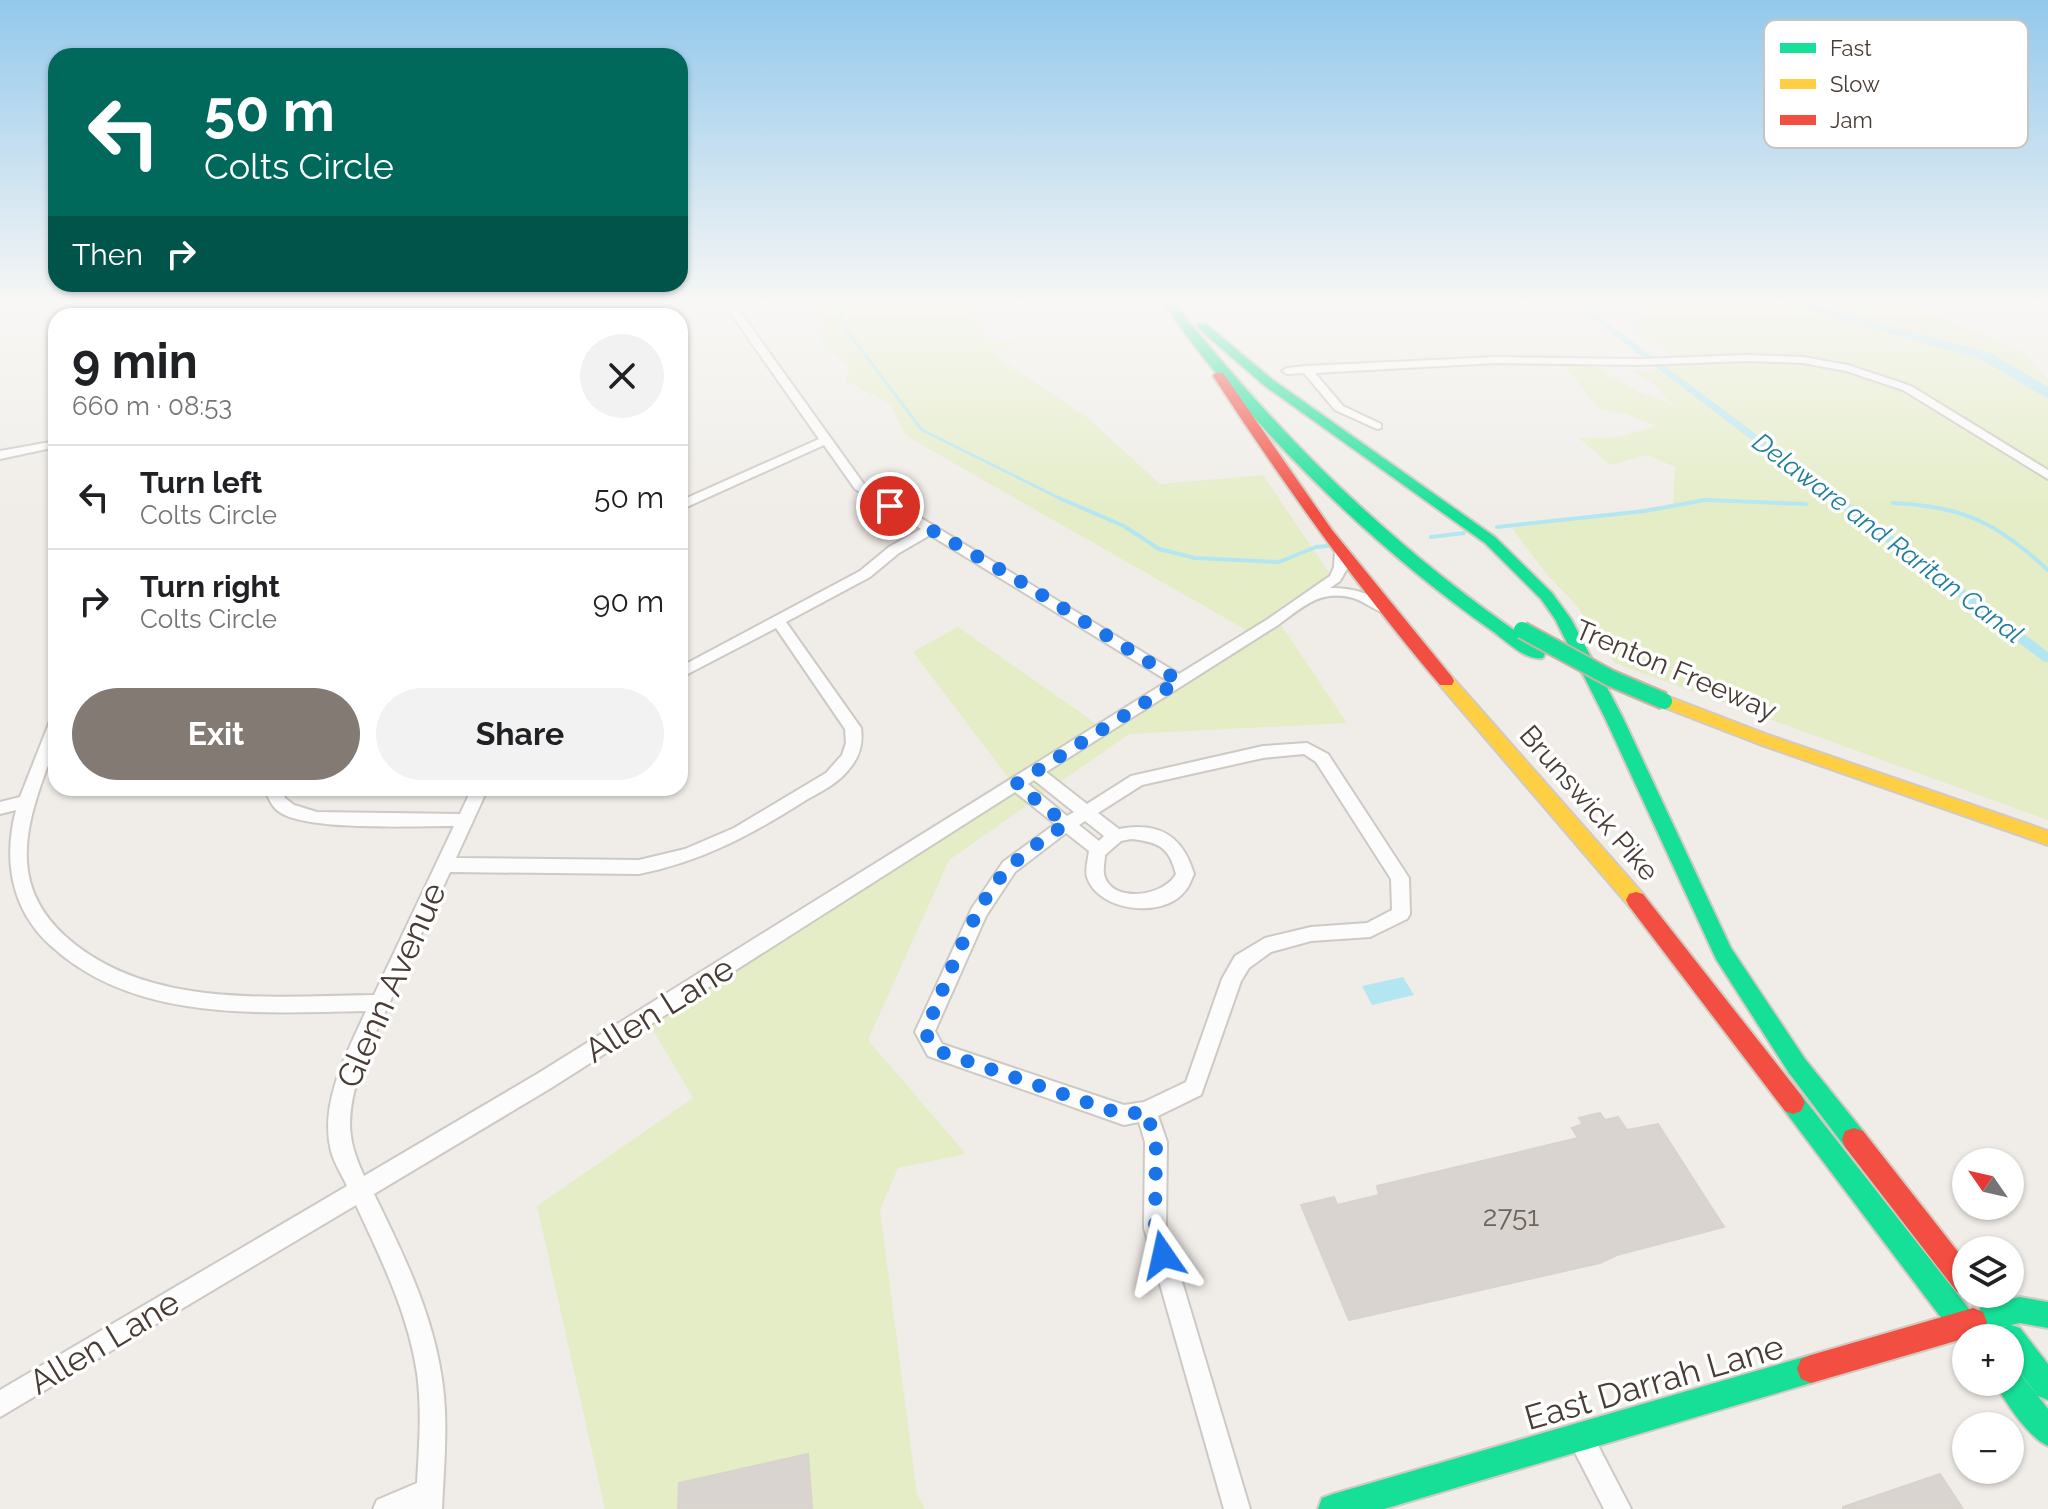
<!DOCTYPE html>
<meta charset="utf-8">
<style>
:root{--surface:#fff;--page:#f2f2f2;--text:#202124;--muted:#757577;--line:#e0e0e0;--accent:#837a73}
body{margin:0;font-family:Raleway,sans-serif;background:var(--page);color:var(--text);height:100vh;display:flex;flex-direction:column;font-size:30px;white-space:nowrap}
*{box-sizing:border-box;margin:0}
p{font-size:26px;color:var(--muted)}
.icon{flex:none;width:44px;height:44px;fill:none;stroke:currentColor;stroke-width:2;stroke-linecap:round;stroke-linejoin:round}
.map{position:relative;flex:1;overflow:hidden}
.side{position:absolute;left:48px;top:308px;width:640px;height:488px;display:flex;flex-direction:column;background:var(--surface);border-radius:24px;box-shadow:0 2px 6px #0004}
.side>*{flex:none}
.guide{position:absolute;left:48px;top:48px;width:640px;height:244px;border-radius:24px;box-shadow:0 2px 6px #0004;background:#00695c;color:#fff;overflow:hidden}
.needle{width:52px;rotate:304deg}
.controls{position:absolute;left:1952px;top:1148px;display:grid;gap:16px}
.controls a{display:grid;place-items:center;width:72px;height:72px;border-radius:50%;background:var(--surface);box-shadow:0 2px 6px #0004;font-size:40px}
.pin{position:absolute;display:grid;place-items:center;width:68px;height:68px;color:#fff;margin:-34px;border:4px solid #fff;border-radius:50%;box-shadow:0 2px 8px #0007}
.me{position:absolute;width:88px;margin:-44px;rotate:349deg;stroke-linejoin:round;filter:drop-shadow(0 0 6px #0008)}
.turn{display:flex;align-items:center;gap:28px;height:168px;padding:0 24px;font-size:36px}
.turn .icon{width:104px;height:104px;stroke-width:2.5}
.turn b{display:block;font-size:56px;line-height:68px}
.then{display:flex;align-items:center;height:76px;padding:0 24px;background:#0003;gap:16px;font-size:30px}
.round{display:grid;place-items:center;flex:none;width:84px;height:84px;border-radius:42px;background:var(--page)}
.overview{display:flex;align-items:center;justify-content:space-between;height:136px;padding:0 24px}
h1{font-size:48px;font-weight:700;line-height:60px}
.button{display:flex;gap:16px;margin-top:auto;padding:16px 24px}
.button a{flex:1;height:92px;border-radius:48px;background:var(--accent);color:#fff;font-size:32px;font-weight:700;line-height:92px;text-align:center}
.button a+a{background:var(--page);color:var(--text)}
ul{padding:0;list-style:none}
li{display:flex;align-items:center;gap:24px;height:104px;padding:0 24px;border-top:2px solid var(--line)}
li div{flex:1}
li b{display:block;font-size:30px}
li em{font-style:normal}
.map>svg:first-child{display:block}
</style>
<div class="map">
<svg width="2048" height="1509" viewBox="0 0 2048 1509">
<rect width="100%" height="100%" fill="#f0ede8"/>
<path fill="#e4edc6" d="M802,302H966L988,344L1036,337L995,350L994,355L1087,417L1160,484L1263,475L1336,583L1277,619L1347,723L1129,734L949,860L868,1040L966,1154L898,1168L880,1210L917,1494L925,1509H605L537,1206L693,1098L649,1023L1016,788L913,652L958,627L1107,731L1255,635L906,436L890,404L846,381L849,366L820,343L825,319Z
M1664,302H1903L2020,350L2048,380V820L1614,663L1577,606L1545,572L1512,528L1673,504L1675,467L1647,455L1610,465L1579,438L1619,437L1655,426L1626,414L1599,409L1564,365L1598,367L1634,390L1671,404L1657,386L1632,371L1651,372L1674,356L1631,324Z"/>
<path fill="#b4e6f2" d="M1403,977L1414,995L1372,1005L1362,986Z"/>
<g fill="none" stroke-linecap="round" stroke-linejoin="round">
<path stroke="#b4e6f2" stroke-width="3" d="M829,302L827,306L843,313L841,323L922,430L1063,500"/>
<path stroke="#b4e6f2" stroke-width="4" d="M1059,498L1124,526L1159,549L1195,558L1279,562L1316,547L1328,546
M1893,503C1963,506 1997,523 2048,570
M1497,527L1645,511L1705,500L1806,504
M1431,537L1464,533"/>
<path fill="#b4e6f2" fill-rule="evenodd" d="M1570,302H1579L2048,652V662L2043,661Z"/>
<path fill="#b4e6f2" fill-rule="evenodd" d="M1781,302H1803L1992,354L2048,387V399L1982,360Z"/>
</g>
<path fill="#d9d4cf" stroke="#d9d3ce" stroke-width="2" d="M1600,1113L1605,1120L1618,1117L1627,1130L1658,1124L1724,1227L1617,1255L1600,1263L1349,1320L1301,1205L1334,1197L1337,1205L1379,1195L1377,1186L1578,1138L1572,1128L1583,1124L1579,1118Z
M808,1454L812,1509H678L679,1483Z
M1940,1474L1963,1509H1843V1507Z"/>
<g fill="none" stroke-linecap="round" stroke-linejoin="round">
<defs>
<path id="street" d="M91,302H101V316H91Z
M176,302H192L142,316H125Z
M321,302H333L310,316H298Z
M453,302H463L457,316H447Z
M588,302H598L600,316H590Z
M723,302H733L863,483L1179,674L1268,619L1330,576L1334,567L1335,551H1345L1348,567L1340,581L1330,588C1351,588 1374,593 1389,608L1382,612C1372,609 1364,601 1353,598C1320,589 1303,607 1278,625L1046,772L1087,804L1131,776L1263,746L1307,743L1328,754L1409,878L1410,914L1407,919L1370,937L1311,941L1271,952L1249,968L1241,981L1201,1095L1158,1116L1167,1142L1166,1228L1250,1509H1224L1144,1228L1145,1142L1139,1122L1124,1125L928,1056L915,1032L972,908L1003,862L1055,824L1015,792L551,1088L374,1194C402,1251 431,1310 441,1373C449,1418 444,1464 442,1509H373L377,1500L417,1483C419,1447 422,1409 417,1373C408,1313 381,1259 356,1205L0,1417V1390L347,1186C342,1175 334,1163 331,1151C319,1103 347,1053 366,1011C260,1013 134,1023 50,945C11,909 3,860 16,810L0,814V802L20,797L50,721L56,720C56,727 57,737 56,744C54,754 48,764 45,773C35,801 25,832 27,862C29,892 43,916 65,936C147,1010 271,996 374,995L454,826C416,826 310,831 281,813C272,808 268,797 264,788H280L285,798L294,805L317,812L460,814L472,788H488L456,858L639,860L685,849L734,828L826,773L842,755L846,743L845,729L776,628L680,678V667L860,571L889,547L921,529L855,489L824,445L680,510V501L819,439ZM930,535L1168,681L537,1074L364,1176C356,1158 350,1143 350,1123C351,1078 375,1035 393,995C412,954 431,913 450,872L639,874C701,862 753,834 806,800C822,791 839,783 850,768C860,756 863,743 861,728L786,622L870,577L899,553ZM1304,754L1316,762L1391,879L1392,910L1367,923L1311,927L1265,938L1235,956L1222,979L1186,1082L1144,1102L1124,1105L942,1044L935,1031L986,916L1015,872L1066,833L1089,851C1088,859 1085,870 1087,877C1098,912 1164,919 1185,891C1189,887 1191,880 1194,874C1183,836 1159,821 1119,829L1098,813L1142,785L1263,758ZM1034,780L1074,812L1067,816L1028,784ZM1085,821L1104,836L1099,841L1079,825ZM1131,839C1159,842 1169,847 1176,874C1164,897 1110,904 1104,874C1103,869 1105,860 1105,855L1121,841Z
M1747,355L1803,357L1848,365L1911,386L2048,470V479L1903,390L1846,371L1803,363L1747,361L1639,365L1496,363L1315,373L1343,406L1381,424V428L1377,429L1335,410L1304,373L1287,374L1282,371L1287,368L1306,366L1496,357L1639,359Z
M56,441V447L0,459V451Z
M1580,1424L1589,1428L1631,1509H1604L1567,1437L1571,1428Z"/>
<path id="fast" d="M1163,302H1173C1286,443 1393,549 1543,650L1545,654L1543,658C1526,662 1504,639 1491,630C1372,547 1244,421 1163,302Z
M1198,324H1206L1273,380L1495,537L1552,593L1571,619L1623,718L1731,948L1805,1059L1863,1131L1866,1139L1863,1147L1854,1150L1845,1147L1789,1073L1716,959L1605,718L1555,619L1541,599L1485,543L1265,386L1198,328Z
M1793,1092L1801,1095L1984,1328L1988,1338H1966L1964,1348L1785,1111L1781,1103L1785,1095Z
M2020,1297L2048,1302V1328L2020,1323L2011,1325L2020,1328L2048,1364V1400L2038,1396L2010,1360V1338H1996L2000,1328L2007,1326L1991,1328L1981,1325L1978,1315L1981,1305Z
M1811,1355L1821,1359L1825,1369L1821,1379L1811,1383L1384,1509H1318L1322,1498L1333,1494Z
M2010,1368L2019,1372L2048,1409V1446C2030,1439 2003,1400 1995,1382H2010Z"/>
<path id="slow" d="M1446,676L1452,677L1643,894L1646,900L1643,906L1636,908L1629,906L1440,685L1438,681L1440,677Z
M1664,695L1771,736L2048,831V845L1759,744L1658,705L1655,701L1658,697Z"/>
<path id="jam" d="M1215,373H1223L1332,530L1452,677L1454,681L1452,685H1440C1357,587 1283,483 1213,376Z
M1636,892L1643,894L1801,1095L1805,1103L1801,1111L1793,1114L1785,1111L1629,906L1626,900L1629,894Z
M1854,1128L1863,1131L1966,1262V1294H1971L1966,1296L1957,1292L1845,1147L1842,1139L1845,1131Z
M1973,1308L1983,1312L1987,1322L1983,1332L1973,1336L1811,1383L1801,1379L1797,1369L1801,1359L1811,1355Z"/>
</defs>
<use href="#street" stroke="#cdc9c4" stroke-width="4"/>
<use href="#fast" stroke="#d2cac0" stroke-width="4"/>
<use href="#slow" stroke="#d2cac0" stroke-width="4"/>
<use href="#jam" stroke="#d2cac0" stroke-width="4"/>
<use href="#street" fill="#fdfcfc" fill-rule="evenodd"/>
<use href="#fast" fill="#16e098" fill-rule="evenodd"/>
<use href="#slow" fill="#ffcf43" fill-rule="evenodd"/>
<use href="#jam" fill="#f24e42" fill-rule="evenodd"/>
<defs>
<path id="fast-bridge" d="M1522,630L1610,678L1664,701"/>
</defs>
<use href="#fast-bridge" stroke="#cbb4a1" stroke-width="20" stroke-linecap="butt"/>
<use href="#fast-bridge" stroke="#16e098" stroke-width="16"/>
</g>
<linearGradient id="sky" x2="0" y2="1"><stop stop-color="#93c8ec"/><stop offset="0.59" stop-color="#f8f7f5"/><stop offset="1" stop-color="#f8f7f5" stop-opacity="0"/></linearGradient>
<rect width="2048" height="513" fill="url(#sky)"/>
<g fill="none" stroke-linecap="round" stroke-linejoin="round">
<path stroke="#1a73e8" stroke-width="14" stroke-dasharray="0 25.2" d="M890,506L1018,580L1179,681L1016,784L1066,824C1047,837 1027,850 1011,866C974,900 946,985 925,1032L935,1050L1124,1115L1146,1111L1156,1142L1155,1228L1163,1255"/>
</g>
<g text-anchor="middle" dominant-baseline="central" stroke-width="7" stroke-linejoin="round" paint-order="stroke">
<g font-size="26" font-style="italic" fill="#1f7e9b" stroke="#fff">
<text transform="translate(1888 538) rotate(37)">Delaware and Raritan Canal</text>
</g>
<g font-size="28" fill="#483c34" stroke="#fff">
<text transform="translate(1676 670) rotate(23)">Trenton Freeway</text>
<text transform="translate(1589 803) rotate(49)">Brunswick Pike</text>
</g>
<g font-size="28" fill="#6e645c">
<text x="1511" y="1216">2751</text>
</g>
<g font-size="34" fill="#483c34" stroke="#fff">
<text transform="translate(391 985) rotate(-66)">Glenn Avenue</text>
<text transform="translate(659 1009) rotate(-32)">Allen Lane</text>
<text transform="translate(104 1342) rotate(-31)">Allen Lane</text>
<text transform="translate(1654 1382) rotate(-16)">East Darrah Lane</text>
</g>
</g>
<rect x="1764" y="20" width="264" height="128" rx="12" fill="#fff" stroke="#c8c4c2" stroke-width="2"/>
<rect x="1780" y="43" width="36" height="10" fill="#16e098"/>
<rect x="1780" y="79" width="36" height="10" fill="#ffcf43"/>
<rect x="1780" y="115" width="36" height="10" fill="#f24e42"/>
<g font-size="22" fill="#483c34">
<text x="1830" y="56">Fast</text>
<text x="1830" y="92">Slow</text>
<text x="1830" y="128">Jam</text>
</g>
</svg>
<div class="controls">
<a><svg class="needle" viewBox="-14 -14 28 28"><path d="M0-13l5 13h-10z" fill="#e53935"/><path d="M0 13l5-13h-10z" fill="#757577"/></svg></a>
<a><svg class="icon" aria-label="layers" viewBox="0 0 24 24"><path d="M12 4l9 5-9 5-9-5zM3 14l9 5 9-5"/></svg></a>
<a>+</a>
<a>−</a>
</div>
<div class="pin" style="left:890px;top:506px;background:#d93025"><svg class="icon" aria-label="arrive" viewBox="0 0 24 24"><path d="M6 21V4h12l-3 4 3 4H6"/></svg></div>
<svg class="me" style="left:1163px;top:1255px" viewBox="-20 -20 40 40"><path d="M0-17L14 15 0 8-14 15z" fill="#1a73e8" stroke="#fff" stroke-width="4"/></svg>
<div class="guide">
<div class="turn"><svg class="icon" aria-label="left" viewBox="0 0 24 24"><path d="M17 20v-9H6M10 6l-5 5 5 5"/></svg><div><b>50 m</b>Colts Circle</div></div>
<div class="then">Then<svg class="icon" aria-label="right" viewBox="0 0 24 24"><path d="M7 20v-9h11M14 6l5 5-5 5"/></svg></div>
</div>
<section class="side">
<div class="overview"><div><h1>9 min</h1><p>660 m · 08:53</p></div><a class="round"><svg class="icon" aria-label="close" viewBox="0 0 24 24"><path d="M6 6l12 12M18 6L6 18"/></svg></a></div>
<ul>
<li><svg class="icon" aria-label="left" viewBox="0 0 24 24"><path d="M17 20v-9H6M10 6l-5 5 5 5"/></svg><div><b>Turn left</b><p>Colts Circle</p></div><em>50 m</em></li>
<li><svg class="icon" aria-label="right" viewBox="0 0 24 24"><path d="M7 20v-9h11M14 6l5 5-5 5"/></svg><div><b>Turn right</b><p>Colts Circle</p></div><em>90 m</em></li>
</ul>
<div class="button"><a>Exit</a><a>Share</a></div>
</section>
</div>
